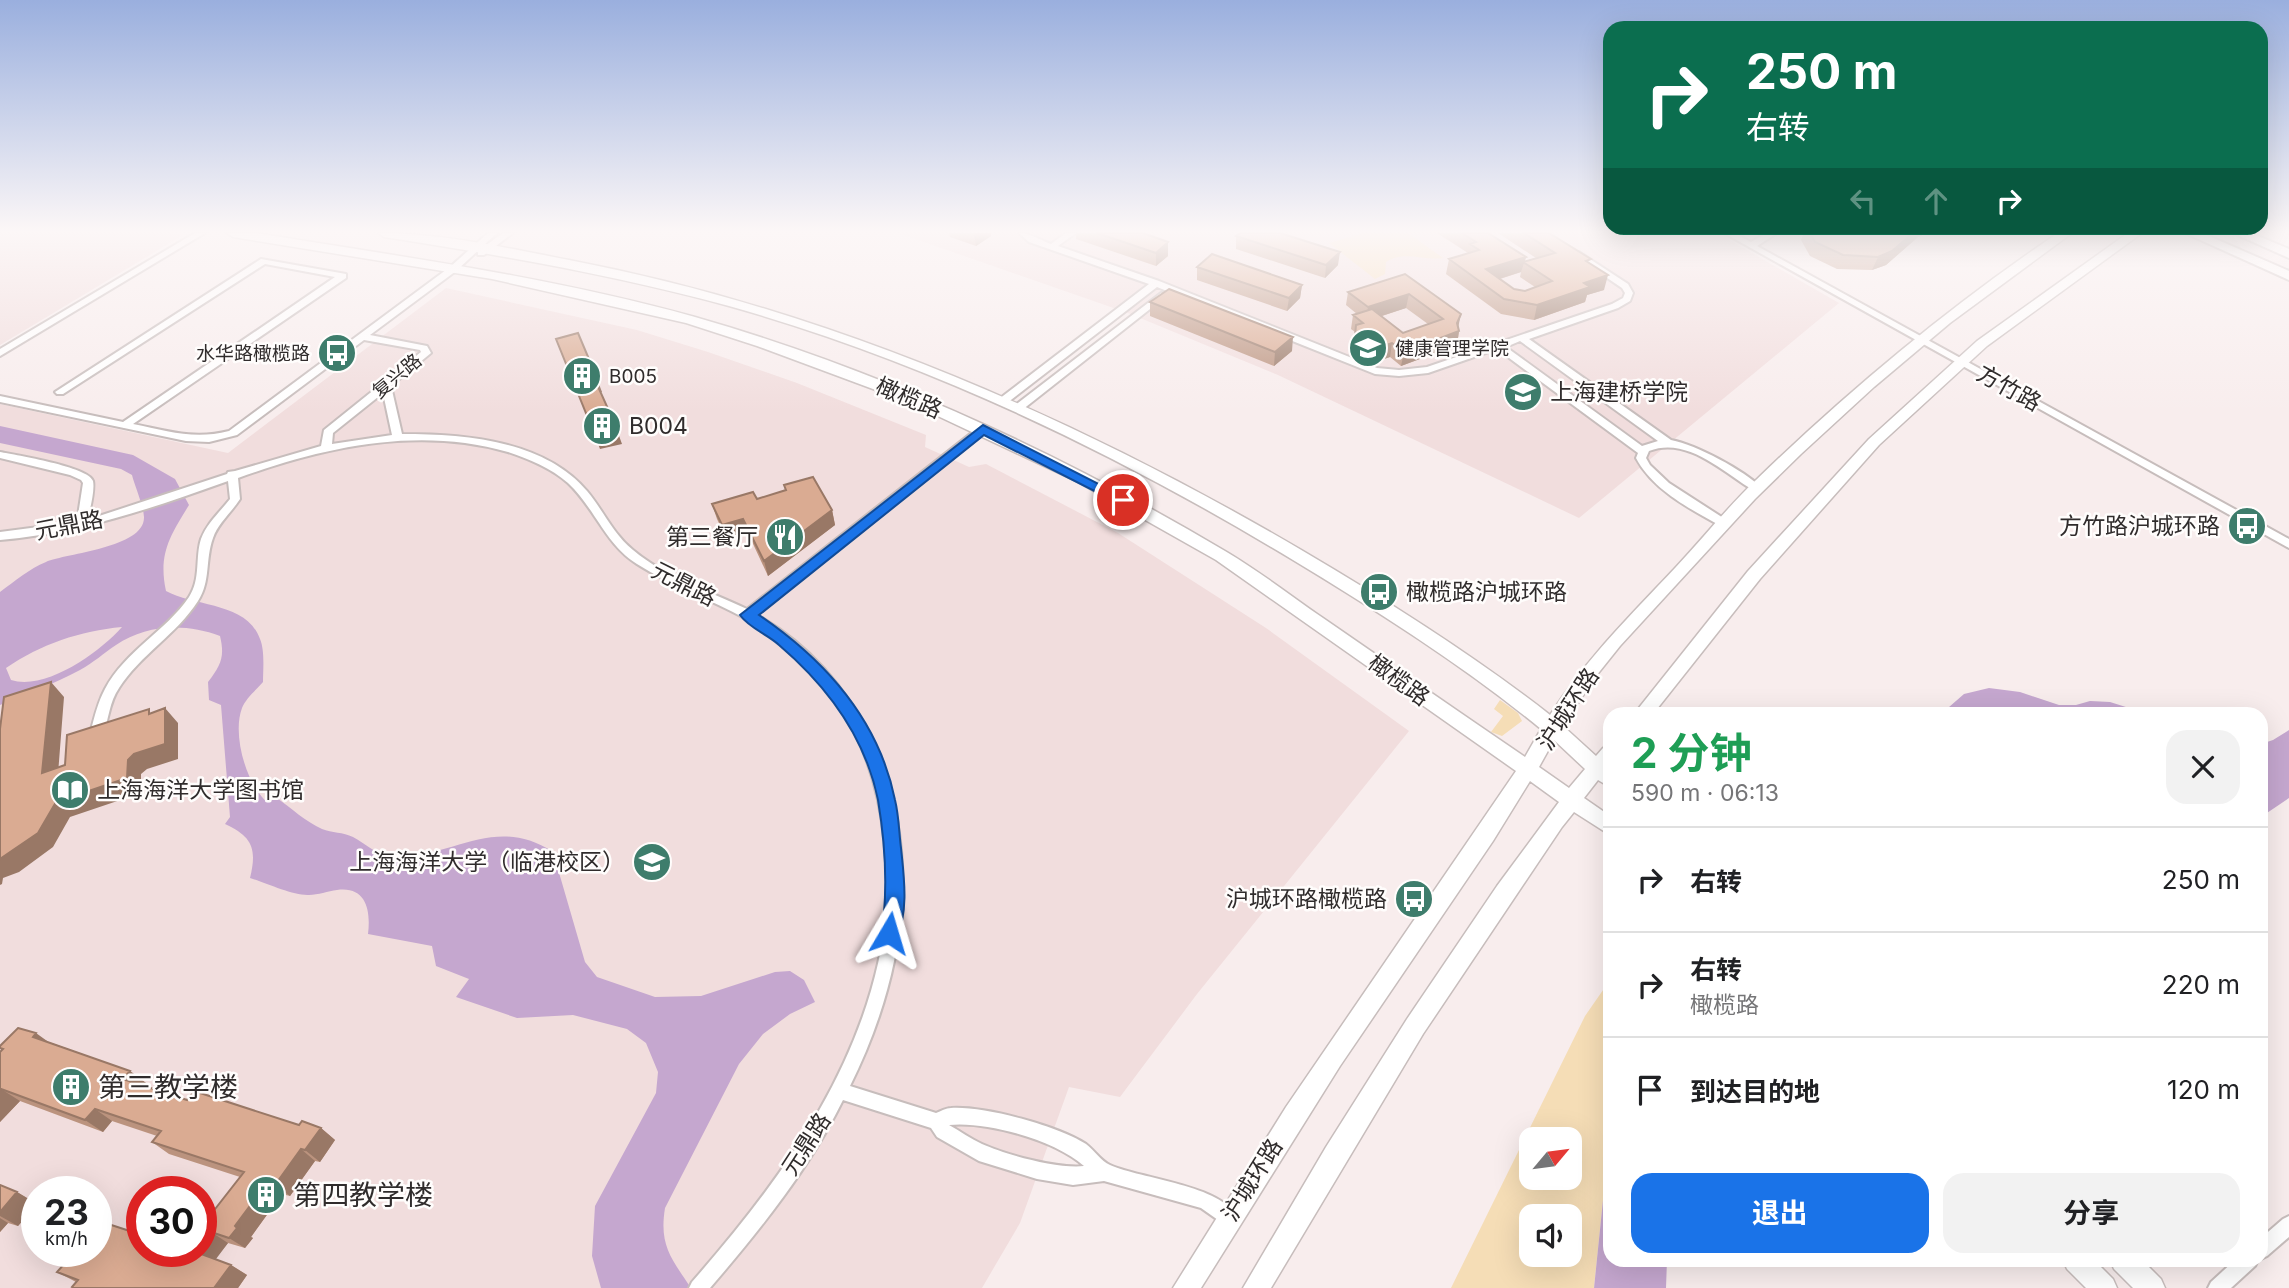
<!DOCTYPE html>
<html lang="zh">
<meta charset="utf-8">
<style>
:root{--surface:#fff;--page:#f2f2f2;--text:#202124;--muted:#757577;--line:#e0e0e0;--accent:#1a73e8}
body{margin:0;font-family:Inter,"Noto Sans SC",sans-serif;background:var(--page);color:var(--text);height:100vh;display:flex;flex-direction:column;font-size:26px;white-space:nowrap}
*{box-sizing:border-box;margin:0}
p{font-size:23px;color:var(--muted)}
.icon{flex:none;width:38px;height:38px;fill:none;stroke:currentColor;stroke-width:2;stroke-linecap:round;stroke-linejoin:round}
.map{position:relative;flex:1;overflow:hidden}
.drawer{position:absolute;left:1603px;top:707px;width:665px;height:560px;display:flex;flex-direction:column;background:var(--surface);border-radius:21px;box-shadow:0 7px 28px #0002}
.drawer>*{flex:none}
.hud{position:absolute;left:1603px;top:21px;width:665px;height:214px;border-radius:21px;box-shadow:0 7px 28px #0002;background:#0b6e4f;color:#fff;overflow:hidden}
.needle{width:46px;rotate:61deg}
.fabs{position:absolute;left:1519px;top:1127px;display:grid;gap:14px}
.fabs a{display:grid;place-items:center;width:63px;height:63px;border-radius:14px;background:var(--surface);box-shadow:0 7px 28px #0002;font-size:35px}
.speed{position:absolute;left:21px;top:1176px;display:flex;gap:14px;font-size:35px;font-weight:700;text-align:center}
.speed>*{display:grid;place-content:center;width:91px;height:91px;border-radius:50%;background:var(--surface);box-shadow:0 7px 28px #0002;line-height:1}
.speed small{font-size:18px;font-weight:400}
.speed .limit{border:10px solid #d22;background:#fff;color:#111}
.pin{position:absolute;display:grid;place-items:center;width:60px;height:60px;color:#fff;margin:-30px;border:4px solid #fff;border-radius:50%;box-shadow:0 2px 7px #0007}
.me{position:absolute;width:77px;margin:-38px;rotate:7deg;stroke-linejoin:round;filter:drop-shadow(0 0 5px #0008)}
.turn{display:flex;align-items:center;gap:24px;height:147px;padding:0 28px;font-size:32px}
.turn .icon{width:91px;height:91px;stroke-width:2.5}
.turn b{display:block;font-size:49px;line-height:60px}
.lanes{display:flex;align-items:center;height:66px;padding:0 28px;background:#0003;justify-content:center;gap:35px;direction:ltr}
.lanes .off{opacity:.35}
.round{display:grid;place-items:center;flex:none;width:74px;height:74px;border-radius:21px;background:var(--page)}
.headline{display:flex;align-items:center;justify-content:space-between;height:119px;padding:0 28px}
h1{font-size:42px;font-weight:700;line-height:52px;color:#1e9e55}
.action{display:flex;gap:14px;margin-top:auto;padding:14px 28px}
.action a{flex:1;height:80px;border-radius:21px;background:var(--accent);color:#fff;font-size:28px;font-weight:700;line-height:80px;text-align:center}
.action a+a{background:var(--page);color:var(--text)}
ul{padding:0;list-style:none}
li{display:flex;align-items:center;gap:21px;height:105px;padding:0 28px;border-top:2px solid var(--line)}
li div{flex:1}
li b{display:block;font-size:26px}
li em{font-style:normal}
.map>svg:first-child{display:block}
</style>
<div class="map">
<svg width="2289" height="1288" viewBox="0 0 2289 1288">
<rect width="100%" height="100%" fill="#f8eded"/>
<path fill="#f1dddd" fill-rule="evenodd" d="M0,233H169L183,235L0,345Z
M898,233H1717L1839,303L1579,518L1278,375L1128,313Z
M446,288L637,330L708,352L797,383L926,435L925,447L969,467L986,464L1118,533L1266,628L1409,731L1197,994L1120,1097L1069,1087L1020,1223L982,1288H0V404L228,453ZM37,1192H96V1251H37ZM142,1192H201V1251H142Z"/>
<path fill="#f5ddb6" fill-rule="evenodd" d="M1364,233H1408L1443,258C1423,261 1404,250 1386,262L1385,274L1375,279L1329,243Z
M1500,700L1518,713L1522,721L1502,736L1491,732L1503,716L1494,709Z
M1610,980V1132L1594,1288H1451L1585,1016ZM1531,1139H1570V1178H1531ZM1531,1216H1570V1255H1531Z"/>
<path fill="#c5a7cf" fill-rule="evenodd" d="M0,426L133,455L175,479L189,505C170,536 158,554 166,591C195,607 247,602 260,639C265,651 263,669 263,682C256,690 246,698 242,708C232,734 246,784 267,802L277,798C291,808 306,822 322,829C332,833 343,832 353,837C366,844 376,855 392,856C451,860 494,813 553,852L585,962L597,977L655,997L701,996L775,972L790,971L804,980L815,1002L790,1014L763,1034L739,1064L665,1208C659,1245 671,1258 691,1288H601L592,1256L595,1206L656,1093L658,1072L646,1043L627,1029L573,1015L517,1018L456,997L469,979L436,966L432,946L368,934C371,910 366,886 337,890C328,891 318,895 309,895C294,896 266,883 250,878C257,849 253,837 225,824L230,817L221,705L209,700L208,682C221,665 225,657 220,636C186,623 147,624 116,645C104,653 93,663 80,670C54,684 27,694 0,705V592C15,581 29,569 46,562C67,553 145,548 144,517C143,504 135,487 132,475L121,469L0,443ZM122,627C100,652 46,691 11,680L6,668C41,644 80,631 122,627Z
M1989,688L2020,692L2059,705H2076L2090,701L2110,702L2148,714H1941L1964,694Z
M2289,730V798L2261,817V744L2273,740Z
M1610,1132V1260H1667L1666,1288H1594Z"/>
<g fill="none" stroke-linecap="round" stroke-linejoin="round">
<defs>
<path id="minor" d="M195,233H205L0,356V349Z
M488,233H497L456,271L370,335L427,346L431,353L391,386L402,434C464,434 544,440 587,491C603,510 613,534 633,550C665,577 709,591 747,609L979,427H987V431L757,615C859,673 908,788 902,903C898,966 878,1030 850,1086L936,1113C941,1111 946,1108 951,1108C985,1106 1058,1126 1086,1144C1094,1150 1101,1161 1110,1165C1141,1179 1223,1185 1237,1218L1234,1224L1228,1227L1201,1208L1104,1181L1073,1185L1037,1179L979,1161L937,1137L931,1128L843,1100C809,1169 760,1230 710,1288H689L692,1282C786,1175 875,1052 887,905C889,883 886,860 884,838C877,771 853,711 804,664C787,647 767,631 746,619C710,599 671,586 637,564C605,544 595,508 568,483C551,468 529,459 508,452C418,426 324,447 238,478L240,499C232,512 218,523 213,538C205,560 211,581 198,601C177,634 140,655 119,688C109,702 109,719 103,734H93L91,730C95,715 98,702 105,689C125,651 166,631 189,597C201,579 195,557 201,539C207,523 220,512 230,499L228,481C153,508 80,533 0,540V532L77,522L83,483L81,480L70,475L0,458V452C16,455 89,467 93,481C95,491 90,508 88,519L96,517L227,474L228,472L235,471L321,446L324,430L421,352L420,350L364,340L237,435L209,442L186,441L0,402V396L123,422L335,277L265,264L63,394H57L55,392L261,259L346,274V278L133,424C168,431 194,440 229,431L450,267ZM383,393L392,435L332,444L333,433ZM949,1125C986,1121 1055,1140 1084,1166C1058,1169 1007,1155 982,1144C971,1139 960,1131 949,1125Z
M503,233H513L484,255H478V251Z
M1019,233C1030,233 1040,240 1051,244L1066,233H1076L1058,246L1159,281L1377,368L1399,370L1427,367L1612,304L1623,298L1625,293L1622,288L1572,254L1579,252L1628,284L1633,293L1630,301L1618,308L1529,339L1671,440C1697,445 1743,470 1762,488L1761,490H1753C1723,472 1687,436 1649,451L1646,458L1650,465L1669,483L1731,523L1725,527L1721,526C1690,509 1653,490 1636,458L1638,453L1497,349L1428,373L1399,376L1375,374L1157,287L1007,403H999V399L1149,284L1029,242ZM1520,341L1658,441L1642,446L1506,347Z
M1724,233H1734L1751,242L1767,233H1777L1757,246L2289,539V548Z
M1161,293L1164,294V298L1022,410H1014V406Z
M2289,1216V1237L2267,1256L2261,1259V1238L2283,1219Z
M2235,1260H2258L2255,1266L2231,1288H2208L2211,1282Z"/>
<path id="secondary" d="M227,233H256C403,257 552,277 695,317C880,370 1060,453 1225,551C1259,571 1291,596 1323,618C1390,664 1457,711 1525,757L1541,729C1464,666 1379,612 1293,560C1116,453 928,362 729,306C615,275 500,255 384,237L378,233C442,233 507,248 569,260C830,310 1075,417 1303,551C1388,601 1472,654 1550,715C1586,659 1631,615 1676,567C1703,538 1727,508 1755,481C1849,390 1950,306 2058,233H2072L1950,323L1874,387L1801,454L1755,499L1620,646L1596,676L1563,726L1596,756L1603,748L1610,746V787L1598,780L1584,798L1610,816V835L1574,812L1562,827L1423,1034L1271,1288H1243L1326,1147L1407,1019L1497,886L1559,802L1530,781L1493,841L1340,1066L1201,1288H1173L1286,1107L1516,771L1216,560L1078,482L908,402L757,346L686,323L492,279L233,237ZM1554,740L1585,769L1569,788L1539,767Z
M2128,233H2142L1987,346L1879,445L1760,579L1653,714H1634L1748,571L1869,439L1977,341Z
M2063,1260H2094L2113,1279L2117,1288H2086L2067,1269Z
M2110,1260H2142L2161,1279L2165,1288H2133L2114,1269Z"/>
<path id="primary" d="M2185,233H2202L2289,271V280Z
M2233,233H2251L2289,249V258Z"/>
</defs>
<use href="#minor" stroke="#c7bdbc" stroke-width="4"/>
<use href="#secondary" stroke="#c7bdbc" stroke-width="3"/>
<use href="#primary" stroke="#c7bdbc" stroke-width="4"/>
<use href="#minor" fill="#fff" fill-rule="evenodd"/>
<use href="#secondary" fill="#fff" fill-rule="evenodd"/>
<use href="#primary" fill="#fff" fill-rule="evenodd"/>
</g>
<path fill="#bb937e" fill-rule="evenodd" d="M949,233H991V236L976,246L950,237Z
M1076,233H1143L1168,242V256L1156,266L1076,239Z
M1437,233H1488L1526,257L1525,261L1536,258L1498,233H1549L1590,263L1604,290L1587,295L1585,302L1534,320L1501,314L1446,274L1449,259L1468,253ZM1521,272L1520,277L1535,287L1525,291L1514,289L1500,279Z
M1804,233H1927L1918,237L1886,265L1872,270L1837,269L1810,256L1801,240Z
M1236,236L1338,265L1325,278L1236,249Z
M1197,267L1302,285L1300,298L1287,311L1197,280Z
M1405,274L1458,327L1459,331L1457,345L1401,366L1390,357L1378,361L1369,355L1353,350L1355,332L1351,329L1353,315L1357,314L1346,305L1348,292ZM1406,308L1428,324L1403,333L1382,316Z
M1150,302L1292,351L1274,366L1150,316Z
M784,485L832,510L835,525L768,576L748,533L727,540L717,519L712,504L757,499L785,490Z
M49,1042L130,1071L146,1083L144,1086L187,1100L299,1125L321,1128L335,1140L320,1162L315,1161L290,1196L282,1194L251,1237L253,1238L245,1248L228,1243L215,1259L231,1265L247,1275L238,1288H74L76,1282L57,1272L142,1251H201L240,1177L169,1154L152,1142L157,1136L112,1121L103,1132L20,1101L0,1122V1052Z
M0,1185L17,1192L37,1204L18,1226L8,1223L0,1232Z"/>
<path fill="#997866" d="M974,233H991V236L976,246Z
M1913,233H1927L1918,237L1886,265L1872,270L1878,257Z
M1168,242V256L1156,266V253Z
M1340,252L1338,265L1325,278L1326,265Z
M1526,257L1521,272L1483,284L1486,269Z
M1608,275L1604,290L1587,295L1585,302L1534,320L1537,305L1584,283Z
M1302,285L1300,298L1287,311L1289,298Z
M1409,294L1406,308L1366,321L1368,307Z
M1461,314L1458,328L1459,331L1457,345L1401,366L1404,352L1457,323Z
M1293,337L1292,351L1274,366L1275,352Z
M1392,343L1390,357L1378,361L1380,347Z
M591,371H594L602,392H599Z
M614,422L622,444L600,449L592,428Z
M832,510L835,525L768,576L764,561Z
M743,519L748,533L727,540L722,525Z
M51,682L64,697L57,787L42,773Z
M165,708L178,723V759L147,769L141,774V793L70,817L53,847L19,872L3,878L2,884L0,885V859L56,802L128,760Z
M36,1033L54,1046L33,1037Z
M130,1071L146,1083L140,1091L123,1079Z
M1,1089L20,1101L0,1122V1090Z
M95,1109L112,1121L103,1132L85,1120Z
M321,1128L335,1140L320,1162L305,1150Z
M301,1149L315,1161L290,1196L275,1185Z
M267,1183L282,1194L251,1237L253,1238L245,1248L229,1238L235,1226Z
M17,1192L37,1204L18,1226L0,1216V1212Z
M0,1218L8,1223L0,1232Z
M211,1232L228,1243L213,1263L196,1252L201,1251V1245Z
M231,1265L247,1275L238,1288H214Z"/>
<path fill="#daab92" stroke="#997866" stroke-width="2" d="M1097,233H1143L1168,242L1156,253Z
M1240,233H1280L1340,252L1326,265L1236,236Z
M1462,233H1488L1526,257L1486,269L1514,289L1525,291L1552,281L1523,262L1555,253L1524,233H1549L1591,259L1586,261L1608,275L1584,283L1590,287L1537,305L1504,299L1449,259L1479,250L1470,244L1476,242Z
M1810,233H1913L1892,251L1878,257L1843,255L1815,242Z
M1212,254L1302,285L1289,298L1197,267Z
M1405,274L1461,314L1457,323L1459,331L1404,352L1392,343L1380,347L1372,341L1355,336L1356,325L1363,323L1353,315L1372,309L1403,333L1443,319L1409,294L1368,307L1348,292Z
M1169,289L1293,337L1275,352L1150,302Z
M578,333L594,371H591L614,422L592,428L556,339Z
M813,477L832,510L764,561L743,519L722,525L712,504L753,492L757,499L786,490L784,485Z
M51,682L42,773L65,765L67,735L149,709V714L165,708V744L134,754L128,760L127,778L56,802L38,833L0,859V729L4,697Z
M18,1028L36,1033L33,1037L130,1071L123,1079L187,1100L194,1091L299,1125L302,1121L321,1128L305,1150L301,1149L275,1185L267,1183L235,1226L237,1228L229,1238L211,1232L201,1245V1227L244,1172L152,1142L161,1131L95,1109L85,1120L1,1089L0,1090V1052L3,1049L0,1048V1046Z
M0,1185L17,1192L0,1212Z
M96,1220L142,1235V1251H197L196,1252L231,1265L214,1288H74L72,1287L78,1280L57,1272L76,1251H96Z"/>
<linearGradient id="sky" x2="0" y2="1"><stop stop-color="#9aafde"/><stop offset="0.56" stop-color="#fcf7f7"/><stop offset="1" stop-color="#fcf7f7" stop-opacity="0"/></linearGradient>
<rect width="2289" height="413" fill="url(#sky)"/>
<path fill="#1a73e8" stroke="#114b97" stroke-width="2" d="M983,425L1130,500L1123,504L1118,503L984,435L759,615C825,660 879,720 895,800C899,816 899,833 901,848C904,877 909,912 896,939L889,941L882,939C878,930 883,922 884,913C887,877 884,836 878,800C865,736 827,686 779,645C767,634 749,628 740,615Z"/>
<defs>
<symbol id="university-disc" viewBox="-11 -11 22 22"><circle r="9.5" fill="#3e7d6c" stroke="#fffdfc"/><path d="M0-5L7-2L0 1L-7-2ZM-4 1L0 2.5L4 1V4Q0 6-4 4Z" fill="#fff"/></symbol>
<symbol id="bus-disc" viewBox="-11 -11 22 22"><circle r="9.5" fill="#3e7d6c" stroke="#fffdfc"/><path d="M-5-6H5V4H4V6H2V4H-2V6H-4V4H-5ZM-3.5-4V0h7V-4ZM-3.5 1.2v1.5H-2V1.2ZM2 1.2v1.5H3.5V1.2Z" fill="#fff"/></symbol>
<symbol id="building-disc" viewBox="-11 -11 22 22"><circle r="9.5" fill="#3e7d6c" stroke="#fffdfc"/><path d="M-4-6H4V6H1V3H-1V6H-4ZM-2.5-4.3h1.7v1.8h-1.7ZM.8-4.3h1.7v1.8H.8ZM-2.5-1h1.7V.8h-1.7ZM.8-1h1.7V.8H.8Z" fill="#fff"/></symbol>
<symbol id="restaurant-disc" viewBox="-11 -11 22 22"><circle r="9.5" fill="#3e7d6c" stroke="#fffdfc"/><path d="M-5-6h1v4h1v-4h1v4h1v-4h1v5L-1.5 .5V6h-2V.5L-5-1ZM5-6V6H3V1.5H1.5Q1.5-4 5-6Z" fill="#fff"/></symbol>
<symbol id="library-disc" viewBox="-11 -11 22 22"><circle r="9.5" fill="#3e7d6c" stroke="#fffdfc"/><path d="M-6-4Q-3-5.5-.7-3.5V5Q-3 3-6 4ZM6-4Q3-5.5 .7-3.5V5Q3 3 6 4Z" fill="#fff"/></symbol>
</defs>
<g fill-rule="evenodd">
<use href="#university-disc" x="1346" y="326" width="44" height="44"/>
<use href="#bus-disc" x="315" y="331" width="44" height="44"/>
<use href="#building-disc" x="560" y="354" width="44" height="44"/>
<use href="#university-disc" x="1501" y="370" width="44" height="44"/>
<use href="#building-disc" x="580" y="404" width="44" height="44"/>
<use href="#bus-disc" x="2225" y="504" width="44" height="44"/>
<use href="#restaurant-disc" x="763" y="515" width="44" height="44"/>
<use href="#bus-disc" x="1357" y="570" width="44" height="44"/>
<use href="#library-disc" x="48" y="768" width="44" height="44"/>
<use href="#university-disc" x="630" y="840" width="44" height="44"/>
<use href="#bus-disc" x="1392" y="877" width="44" height="44"/>
<use href="#building-disc" x="49" y="1065" width="44" height="44"/>
<use href="#building-disc" x="244" y="1173" width="44" height="44"/>
</g>
<g text-anchor="middle" dominant-baseline="central" stroke-width="5" stroke-linejoin="round" paint-order="stroke">
<g font-size="19" fill="#302c2c" stroke="#fffdfc" text-anchor="start">
<text x="1395" y="348">健康管理学院</text>
<text x="310" y="353" text-anchor="end">水华路橄榄路</text>
<text x="609" y="376">B005</text>
</g>
<g font-size="19" fill="#302c2c" stroke="#fffdfc">
<text transform="translate(397 376) rotate(-40)">复兴路</text>
</g>
<g font-size="23" fill="#302c2c" stroke="#fffdfc">
<text transform="translate(2009 388) rotate(29)">方竹路</text>
<text transform="translate(909 398) rotate(23)">橄榄路</text>
<text transform="translate(69 525) rotate(-11)">元鼎路</text>
<text transform="translate(684 584) rotate(27)">元鼎路</text>
<text transform="translate(1399 680) rotate(36)">橄榄路</text>
<text transform="translate(1568 709) rotate(-57)">沪城环路</text>
<text transform="translate(806 1144) rotate(-57)">元鼎路</text>
<text transform="translate(1252 1180) rotate(-58)">沪城环路</text>
</g>
<g font-size="23" fill="#302c2c" stroke="#fffdfc" text-anchor="start">
<text x="1550" y="392">上海建桥学院</text>
<text x="629" y="426">B004</text>
<text x="2220" y="526" text-anchor="end">方竹路沪城环路</text>
<text x="758" y="537" text-anchor="end">第三餐厅</text>
<text x="1406" y="592">橄榄路沪城环路</text>
<text x="97" y="790">上海海洋大学图书馆</text>
<text x="625" y="862" text-anchor="end">上海海洋大学（临港校区）</text>
<text x="1387" y="899" text-anchor="end">沪城环路橄榄路</text>
</g>
<g font-size="28" fill="#302c2c" stroke="#fffdfc" text-anchor="start">
<text x="98" y="1087">第三教学楼</text>
<text x="293" y="1195">第四教学楼</text>
</g>
</g>
</svg>
<div class="fabs">
<a><svg class="needle" viewBox="-14 -14 28 28"><path d="M0-13l5 13h-10z" fill="#e53935"/><path d="M0 13l5-13h-10z" fill="#757577"/></svg></a>
<a><svg class="icon" aria-label="sound" viewBox="0 0 24 24"><path d="M4 9h4l5-4v14l-5-4H4zM17 9q2 3 0 6"/></svg></a>
</div>
<div class="speed"><div>23<small>km/h</small></div><div class="limit">30</div></div>
<div class="pin" style="left:1123px;top:500px;background:#d93025"><svg class="icon" aria-label="arrive" viewBox="0 0 24 24"><path d="M6 21V4h12l-3 4 3 4H6"/></svg></div>
<svg class="me" style="left:889px;top:933px" viewBox="-20 -20 40 40"><path d="M0-17L14 15 0 8-14 15z" fill="#1a73e8" stroke="#fff" stroke-width="4"/></svg>
<div class="hud">
<div class="turn"><svg class="icon" aria-label="right" viewBox="0 0 24 24"><path d="M7 20v-9h11M14 6l5 5-5 5"/></svg><div><b>250 m</b>右转</div></div>
<div class="lanes"><svg class="icon off" aria-label="left" viewBox="0 0 24 24"><path d="M17 20v-9H6M10 6l-5 5 5 5"/></svg><svg class="icon off" aria-label="ahead" viewBox="0 0 24 24"><path d="M12 20V5M6 11l6-6 6 6"/></svg><svg class="icon" aria-label="right" viewBox="0 0 24 24"><path d="M7 20v-9h11M14 6l5 5-5 5"/></svg></div>
</div>
<section class="drawer">
<div class="headline"><div><h1>2 分钟</h1><p>590 m · 06:13</p></div><a class="round"><svg class="icon" aria-label="close" viewBox="0 0 24 24"><path d="M6 6l12 12M18 6L6 18"/></svg></a></div>
<ul>
<li><svg class="icon" aria-label="right" viewBox="0 0 24 24"><path d="M7 20v-9h11M14 6l5 5-5 5"/></svg><div><b>右转</b></div><em>250 m</em></li>
<li><svg class="icon" aria-label="right" viewBox="0 0 24 24"><path d="M7 20v-9h11M14 6l5 5-5 5"/></svg><div><b>右转</b><p>橄榄路</p></div><em>220 m</em></li>
<li><svg class="icon" aria-label="arrive" viewBox="0 0 24 24"><path d="M6 21V4h12l-3 4 3 4H6"/></svg><div><b>到达目的地</b></div><em>120 m</em></li>
</ul>
<div class="action"><a>退出</a><a>分享</a></div>
</section>
</div>
